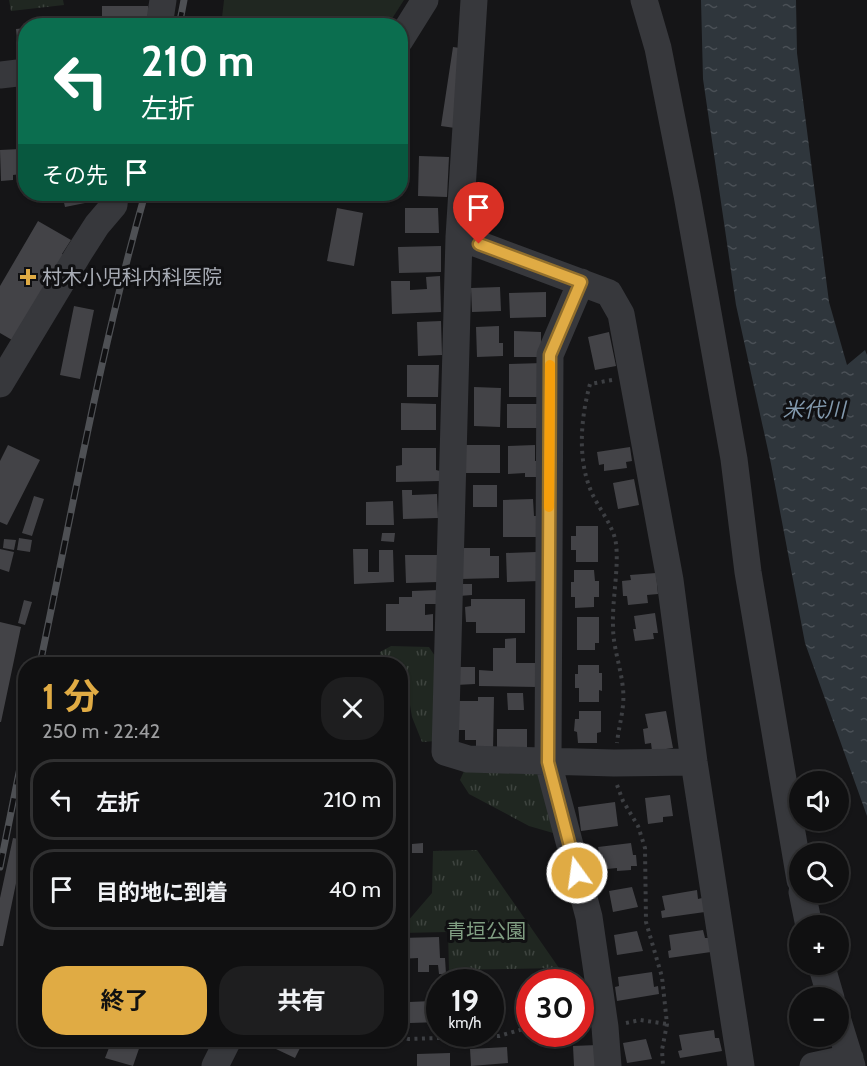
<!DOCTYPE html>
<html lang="ja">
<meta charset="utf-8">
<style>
:root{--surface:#101011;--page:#1e1e1f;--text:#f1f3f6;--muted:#9c9d9f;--line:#303031;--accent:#e0ab44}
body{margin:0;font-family:Cabin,"Noto Sans JP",sans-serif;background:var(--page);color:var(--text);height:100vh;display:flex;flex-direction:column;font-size:22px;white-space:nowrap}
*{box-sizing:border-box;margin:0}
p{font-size:20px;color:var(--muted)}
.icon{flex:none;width:33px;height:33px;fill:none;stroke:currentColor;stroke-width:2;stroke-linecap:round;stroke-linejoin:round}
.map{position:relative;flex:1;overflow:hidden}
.panel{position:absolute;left:18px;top:657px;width:390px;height:390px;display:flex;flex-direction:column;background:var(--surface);border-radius:24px;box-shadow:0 2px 4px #0004,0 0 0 2px var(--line)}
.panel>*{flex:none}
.hud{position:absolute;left:18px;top:18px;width:390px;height:183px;border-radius:24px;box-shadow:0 2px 4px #0004,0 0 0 2px var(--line);background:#0b6e4f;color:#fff;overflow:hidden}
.controls{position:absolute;left:789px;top:771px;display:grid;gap:12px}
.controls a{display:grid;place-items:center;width:60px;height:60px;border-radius:50%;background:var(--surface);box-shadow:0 2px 4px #0004,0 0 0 2px var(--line);font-size:30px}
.speed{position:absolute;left:426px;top:969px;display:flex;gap:12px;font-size:30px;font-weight:700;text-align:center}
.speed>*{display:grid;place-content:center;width:78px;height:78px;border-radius:50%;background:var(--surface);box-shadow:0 2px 4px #0004,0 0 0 2px var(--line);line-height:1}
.speed small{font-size:15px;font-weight:400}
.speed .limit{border:9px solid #d22;background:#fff;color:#111}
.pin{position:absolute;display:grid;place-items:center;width:51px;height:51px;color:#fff;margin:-62px -26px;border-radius:50% 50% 50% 0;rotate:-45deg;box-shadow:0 0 6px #0007}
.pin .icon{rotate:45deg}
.me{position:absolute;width:66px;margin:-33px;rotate:346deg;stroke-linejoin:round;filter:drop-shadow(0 0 4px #0008)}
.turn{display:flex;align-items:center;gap:21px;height:126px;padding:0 24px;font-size:27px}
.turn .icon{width:78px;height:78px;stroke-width:2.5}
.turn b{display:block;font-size:42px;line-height:51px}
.then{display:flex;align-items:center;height:57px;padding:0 24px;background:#0003;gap:12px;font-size:22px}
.round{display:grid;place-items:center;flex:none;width:63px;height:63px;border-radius:24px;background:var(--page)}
.overview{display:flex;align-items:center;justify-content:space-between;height:102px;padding:0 24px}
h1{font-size:36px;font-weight:700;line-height:45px;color:var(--accent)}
.action{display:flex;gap:12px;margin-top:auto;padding:12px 24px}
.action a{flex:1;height:69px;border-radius:24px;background:var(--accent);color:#111;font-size:24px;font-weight:700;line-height:69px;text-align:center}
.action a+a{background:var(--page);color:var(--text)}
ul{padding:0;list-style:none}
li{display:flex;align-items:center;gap:18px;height:81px;margin:0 12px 9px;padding:0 12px;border:3px solid var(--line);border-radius:24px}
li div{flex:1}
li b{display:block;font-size:22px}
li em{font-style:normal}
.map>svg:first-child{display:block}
</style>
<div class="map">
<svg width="867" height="1066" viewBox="0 0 867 1066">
<defs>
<pattern id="grass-tufts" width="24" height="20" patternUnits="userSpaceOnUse" patternTransform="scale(1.5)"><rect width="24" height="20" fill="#202721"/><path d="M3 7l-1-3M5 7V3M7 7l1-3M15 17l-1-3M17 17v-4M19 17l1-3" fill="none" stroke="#3e443f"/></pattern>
<pattern id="water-ripples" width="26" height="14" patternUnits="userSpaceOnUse" patternTransform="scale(1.5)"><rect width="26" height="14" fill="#2f363c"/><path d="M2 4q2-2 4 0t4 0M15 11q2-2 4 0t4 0" fill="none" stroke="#4a5056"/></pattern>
</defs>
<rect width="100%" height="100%" fill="#151517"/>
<path fill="url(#grass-tufts)" d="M9,0H63L64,5L11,11Z
M391,646L429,647L437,659L436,741L422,742L412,717L408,693H401L400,664H380V652Z
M464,771L537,774L550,786L560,835L529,826L469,794L460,780Z
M477,850L559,968L449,970L448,932L401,933V929L432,893L433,851Z"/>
<path fill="#202721" d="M224,0H404L388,25L221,26Z"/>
<path fill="url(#water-ripples)" d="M701,0H796L797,53L829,302L847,365L865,350L867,355V816L805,643L771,464L736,305L703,79Z"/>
<path fill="#434347" d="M102,6H148V26H102Z
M99,18L100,26H78V20Z
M26,28V63L19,64L16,29Z
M453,47L467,49L455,128L441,126Z
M20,149L21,174L13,175V180L1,181L0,150Z
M419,156L449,157L447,197L418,196Z
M62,194H82L85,203L65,207Z
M331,194H367L365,202L331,197Z
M337,208L363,213L354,266L327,261Z
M405,208H438L439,233H405Z
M38,221L71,240L62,254L68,257L12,340L0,333V286Z
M441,246V272L399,273L398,247Z
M440,276L441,312L392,314L391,281H410V290L427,289L426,277Z
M500,287L501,311L472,312L471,288Z
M546,292V317L510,318L509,293Z
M74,306L94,310L80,379L60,375Z
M441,321L442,355L418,356L417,322Z
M499,326V343H503V356L477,357L476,327Z
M514,331L541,332V357H514Z
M609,332L616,366L595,370L588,337Z
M543,363L544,397H509V364Z
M407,365H439L438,397H407Z
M474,387L501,388L500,427L474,426Z
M401,403L436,404V430H401Z
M507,404H544V428H507Z
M8,445L40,460L7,525L0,522V461Z
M465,445H500V473H465Z
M535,445V461H542V477H525V473L508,474V446Z
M630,447L632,461L626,462L627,468L604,471V464L599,465L597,452Z
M402,448H436V470L440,471V481L396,482V466L402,465Z
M634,479L639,505L618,509L613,483Z
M473,485H497V507H473Z
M402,490H412V495L437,494L438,518L403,519Z
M34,496L44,499L32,536L22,533Z
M533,499L534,516H538V537H503V500Z
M393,501L394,525H366V502Z
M576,526H598V562H576V550H571V536H576Z
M382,533H395L394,542L381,541Z
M19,538L32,540L30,552L17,550Z
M4,539L16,540L14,550L3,548Z
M459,548H490V556H499V578L460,579Z
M0,549L14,552L9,572L0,569Z
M353,549H368V572H379V550H393L394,582L354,584Z
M536,552V566L540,581L507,582L506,553Z
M405,555H437L438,582L406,583Z
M574,570H594L595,581H599V597H594V607L575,608V597H571V582H574Z
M656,573L658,594L647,595L648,603L628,605L627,596H623L622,581L631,580L630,575Z
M459,584H472V595L459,596Z
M439,590V604H425V615L433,614V631H386V604H399V597H412V591Z
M471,599H525V633H476V622H466L465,607L471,606Z
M24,600L32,602L25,625L18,623Z
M655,613L658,633H653L654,639L635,641L633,629H636L634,616Z
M577,617H599V643H595V650H577Z
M0,622L21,627L1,722H0Z
M516,638V663H537V687L479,686V670L493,671V648H505V639Z
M336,660L366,662V664H335Z
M578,665H599V673H602V691L599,690V702H579V688H575V674H578Z
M456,667H475V684L456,685Z
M507,693H523L524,710H508Z
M478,697H494L493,752L476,751V740H465V730H458V701H478Z
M579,711H601V732L597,733V743H578L577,732L574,731L575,719H579Z
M666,711L673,748L652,751L651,743L645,744L643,729L648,728L645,714Z
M497,729H527V753H497Z
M670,795L673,816L663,817V822L648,824L645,798Z
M615,802L618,826L581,831L578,807Z
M13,838L25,840L3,946H0V898Z
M423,843V853H412V844Z
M631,843L633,855H636L637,866H631V870L617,871V868L597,870L596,857H600L598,847Z
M632,887L638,907L613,912L609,891Z
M697,890L698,899L702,898L705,912L662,918L661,911L665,910L662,896Z
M703,930L705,938H709L711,952L669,958L668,951L671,950L669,935Z
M637,931L643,951L617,955L614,935Z
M439,937L440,958H445L446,974H439L438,965H429V972H418V958L400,959V938Z
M652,972L654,987L658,986L659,994L617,1001L615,987L619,986L618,977Z
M530,991V1015H523L522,992Z
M440,995V1022L410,1023L409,1002L432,1001V996Z
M490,997H501V1007L504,1006L505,1017H490Z
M714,1030L715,1038H719L722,1051L680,1058L678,1051L682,1050L679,1035Z
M646,1039L652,1059L627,1063L623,1043Z
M112,1040H142L133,1066L105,1058Z
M257,1040H304L295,1058Z
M326,1040H350V1047L326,1049Z
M597,1045L598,1066H574L573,1046Z
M507,1047L508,1063L471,1066L470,1049Z
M450,1053V1066H417V1054Z"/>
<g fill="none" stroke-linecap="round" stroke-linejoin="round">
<path stroke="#3d3f43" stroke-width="4" stroke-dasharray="3 4.5" stroke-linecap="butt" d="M612,380L590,384C581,417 577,458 591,491C598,508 614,526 616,544C619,568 612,600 613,626C613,648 621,667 623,689C625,708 619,724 617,743
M617,785L623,801L638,826L645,848L646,922L662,977L667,1024L662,1050L663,1066
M626,1023L640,1020L667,1024
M400,1036L408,1039L499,1036L530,1027"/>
<path stroke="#37383c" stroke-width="27" d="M474,0L459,237L445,752L468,759L614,763L694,762
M644,0L658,48L687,195L734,459L748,572L800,880
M159,26L163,0
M400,40L425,0
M0,75L26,72
M459,237L609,293L621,314L670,580L694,762L741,1066
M581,282L550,355L548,762L589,917L605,1027L608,1066
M0,384L79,253L97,225L114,205L115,194
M802,892L809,926
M821,964L831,998
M838,1021L852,1066
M215,1066L228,1040
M813,1066L850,1058"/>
<defs>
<path id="rail" d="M179,26L184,0
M40,664C73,507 101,348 145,194
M0,867L26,738"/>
</defs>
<use href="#rail" stroke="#4e5054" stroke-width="7"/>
<use href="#rail" stroke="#101012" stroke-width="4.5" stroke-dasharray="14" stroke-linecap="butt"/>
</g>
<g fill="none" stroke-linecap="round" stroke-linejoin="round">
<defs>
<path id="route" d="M479,244L581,282L550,355L548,762L577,873"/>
</defs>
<use href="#route" stroke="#926f2c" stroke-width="15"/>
<use href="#route" stroke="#e0ab44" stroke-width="10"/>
<path stroke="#f59e0b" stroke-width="10" d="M549,507L550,365"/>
</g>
<path fill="#e0ab44" stroke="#101012" stroke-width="2" d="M25 268h6v6h6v6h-6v6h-6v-6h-6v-6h6z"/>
<g text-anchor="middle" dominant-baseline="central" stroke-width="6" stroke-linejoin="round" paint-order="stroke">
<g font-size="20" fill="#a9adb6" stroke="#101012" text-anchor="start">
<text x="42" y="277">村木小児科内科医院</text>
</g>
<g font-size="20" fill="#819f83" stroke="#101012">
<text x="486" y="931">青垣公園</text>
</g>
<g font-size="21" font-style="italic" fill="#839aae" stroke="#101012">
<text x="814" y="409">米代川</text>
</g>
</g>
</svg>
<div class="controls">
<a><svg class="icon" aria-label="sound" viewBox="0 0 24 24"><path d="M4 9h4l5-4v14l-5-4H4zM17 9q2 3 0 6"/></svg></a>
<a><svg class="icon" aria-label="search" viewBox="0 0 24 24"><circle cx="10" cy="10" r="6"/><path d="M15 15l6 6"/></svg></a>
<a>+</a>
<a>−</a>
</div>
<div class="speed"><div>19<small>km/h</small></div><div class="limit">30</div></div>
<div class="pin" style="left:479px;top:244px;background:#d93025"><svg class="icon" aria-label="arrive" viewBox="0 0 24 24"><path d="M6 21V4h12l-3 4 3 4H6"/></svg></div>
<svg class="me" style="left:577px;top:873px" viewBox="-20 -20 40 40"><circle r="17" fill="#e0ab44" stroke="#fff" stroke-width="3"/><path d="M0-11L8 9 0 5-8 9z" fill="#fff"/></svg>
<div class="hud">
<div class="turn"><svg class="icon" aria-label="left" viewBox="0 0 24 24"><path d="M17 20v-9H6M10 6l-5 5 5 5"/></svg><div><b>210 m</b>左折</div></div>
<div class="then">その先<svg class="icon" aria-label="arrive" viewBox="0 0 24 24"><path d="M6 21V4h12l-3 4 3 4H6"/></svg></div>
</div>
<section class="panel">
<div class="overview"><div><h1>1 分</h1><p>250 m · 22:42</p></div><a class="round"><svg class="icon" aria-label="close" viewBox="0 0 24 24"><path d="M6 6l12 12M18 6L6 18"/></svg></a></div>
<ul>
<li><svg class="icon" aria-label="left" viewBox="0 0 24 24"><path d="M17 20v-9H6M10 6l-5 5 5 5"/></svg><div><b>左折</b></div><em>210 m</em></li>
<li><svg class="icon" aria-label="arrive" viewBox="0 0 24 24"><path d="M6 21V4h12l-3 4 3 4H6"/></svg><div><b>目的地に到着</b></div><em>40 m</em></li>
</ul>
<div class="action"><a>終了</a><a>共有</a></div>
</section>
</div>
